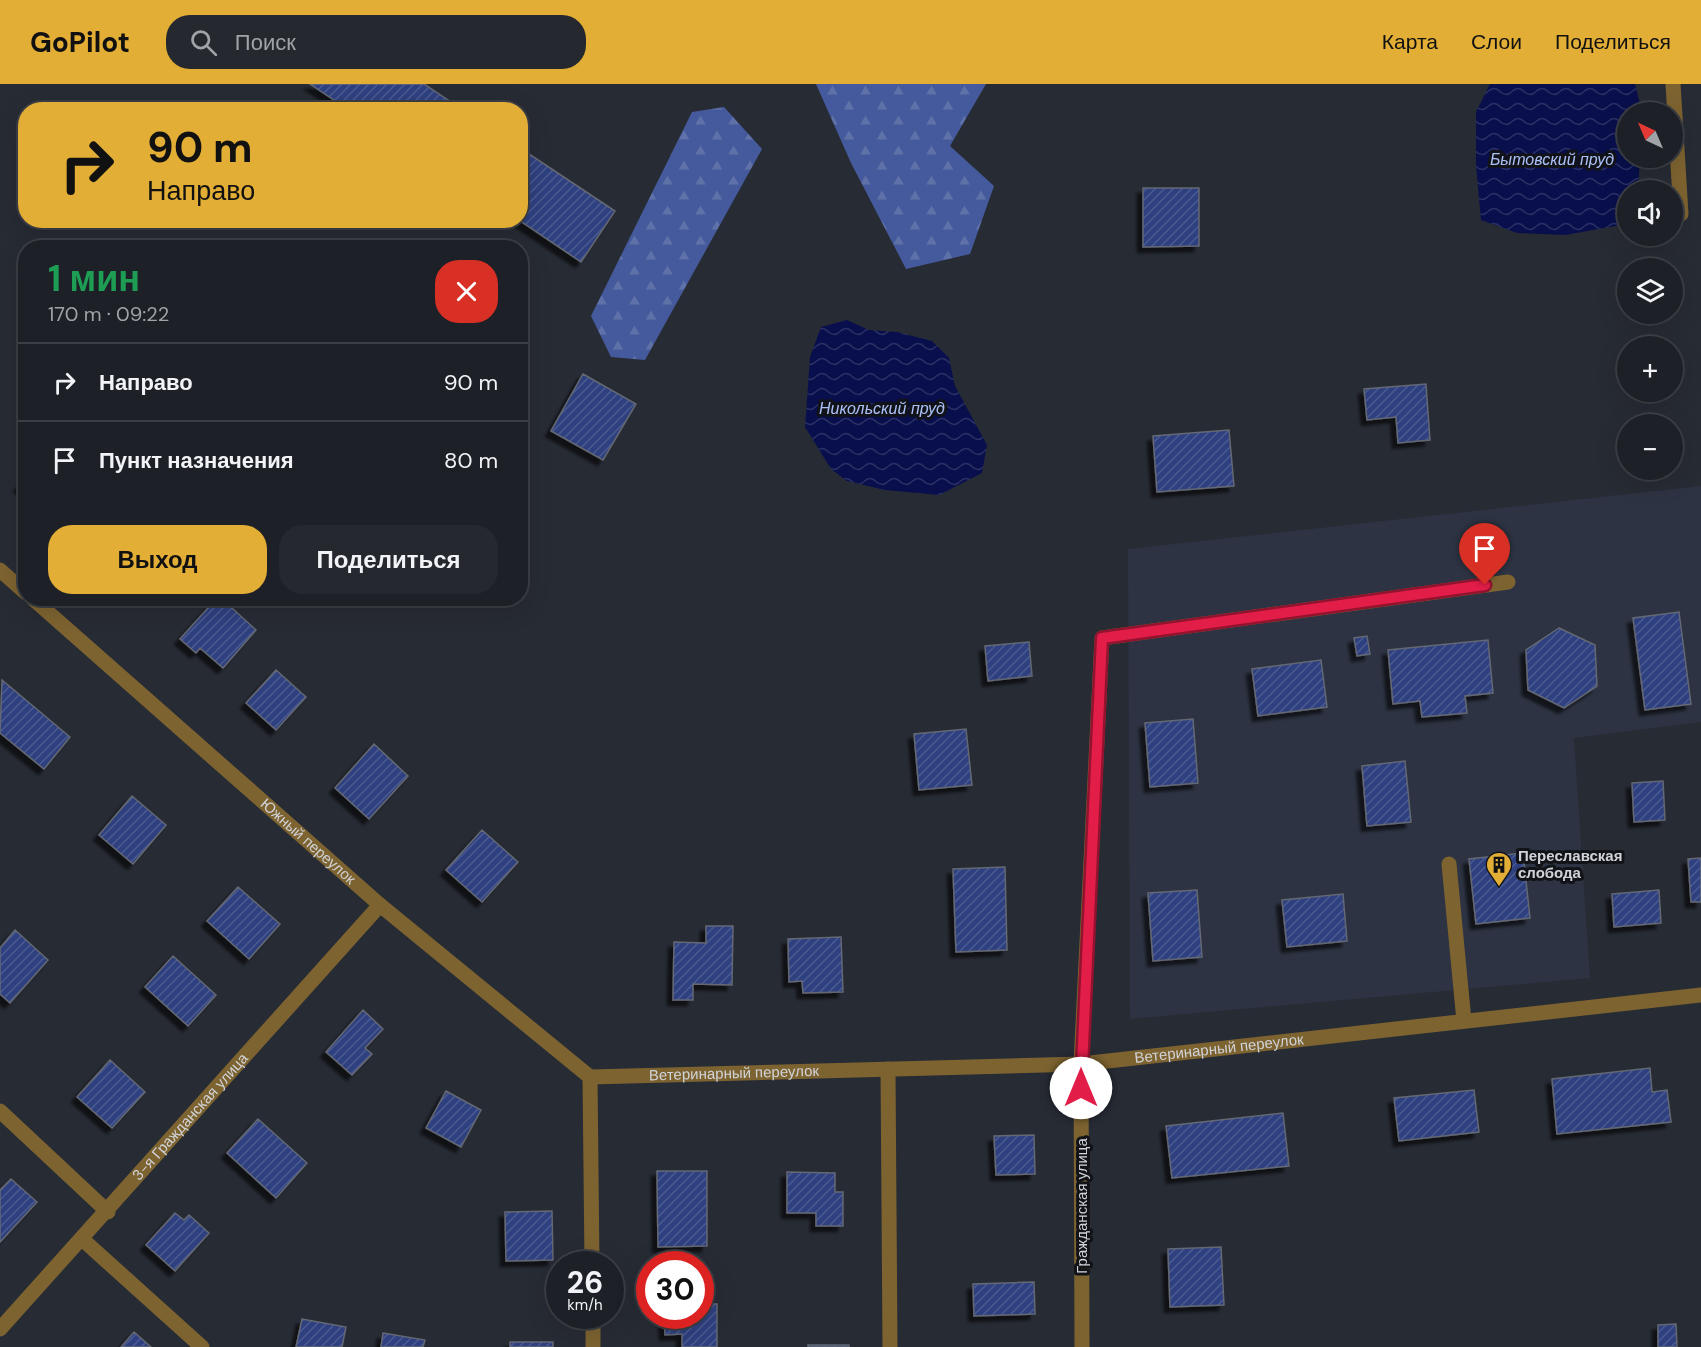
<!DOCTYPE html>
<html lang="ru">
<meta charset="utf-8">
<style>
:root{--surface:#1d2027;--page:#25282f;--text:#f1f3f6;--muted:#a0a3a7;--line:#3b3e44;--accent:#e3ae35}
body{margin:0;font-family:"DM Sans",sans-serif;background:var(--page);color:var(--text);height:100vh;display:flex;flex-direction:column;font-size:22px;white-space:nowrap}
*{box-sizing:border-box;margin:0}
p{font-size:20px;color:var(--muted)}
.icon{flex:none;width:33px;height:33px;fill:none;stroke:currentColor;stroke-width:2;stroke-linecap:round;stroke-linejoin:round}
.map{position:relative;flex:1;overflow:hidden}
.details{position:absolute;left:18px;top:156px;width:510px;height:366px;display:flex;flex-direction:column;background:var(--surface);border-radius:24px;box-shadow:0 6px 24px #0002,0 0 0 2px var(--line)}
.details>*{flex:none}
.top-card{position:absolute;left:18px;top:18px;width:510px;height:126px;border-radius:24px;box-shadow:0 6px 24px #0002,0 0 0 2px var(--line);background:#e3ae35;color:#111;overflow:hidden}
.needle{width:39px;rotate:316deg}
.fabs{position:absolute;left:1617px;top:18px;display:grid;gap:12px}
.fabs a{display:grid;place-items:center;width:66px;height:66px;border-radius:50%;background:var(--surface);box-shadow:0 6px 24px #0002,0 0 0 2px var(--line);font-size:30px}
.speed{position:absolute;left:546px;top:1167px;display:flex;gap:12px;font-size:30px;font-weight:700;text-align:center}
.speed>*{display:grid;place-content:center;width:78px;height:78px;border-radius:50%;background:var(--surface);box-shadow:0 6px 24px #0002,0 0 0 2px var(--line);line-height:1}
.speed small{font-size:15px;font-weight:400}
.speed .limit{border:9px solid #d22;background:#fff;color:#111}
.pin{position:absolute;display:grid;place-items:center;width:51px;height:51px;color:#fff;margin:-62px -26px;border-radius:50% 50% 50% 0;rotate:-45deg;box-shadow:0 0 6px #0007}
.pin .icon{rotate:45deg}
.me{position:absolute;width:66px;margin:-33px;rotate:0deg;stroke-linejoin:round;filter:drop-shadow(0 0 4px #0008)}
.turn{display:flex;align-items:center;gap:21px;height:126px;padding:0 30px;font-size:27px}
.turn .icon{width:78px;height:78px;stroke-width:2.5}
.turn b{display:block;font-size:42px;line-height:51px}
.round{display:grid;place-items:center;flex:none;width:63px;height:63px;border-radius:24px;background:var(--page)}
.overview{display:flex;align-items:center;justify-content:space-between;height:102px;padding:0 30px}
h1{font-size:36px;font-weight:700;line-height:45px;color:#1e9e55}
.cta{display:flex;gap:12px;margin-top:auto;padding:12px 30px}
.cta a{flex:1;height:69px;border-radius:24px;background:var(--accent);color:#111;font-size:24px;font-weight:700;line-height:69px;text-align:center}
.cta a+a{background:var(--page);color:var(--text)}
ul{padding:0;list-style:none}
li{display:flex;align-items:center;gap:18px;height:78px;padding:0 30px;border-top:2px solid var(--line)}
li div{flex:1}
li b{display:block;font-size:22px}
li em{font-style:normal}
header{display:flex;align-items:center;gap:36px;box-sizing:border-box;height:84px;padding:0 30px;background:var(--accent);color:#111}
header strong{font-size:28px}
nav{display:flex;gap:33px;margin-inline-start:auto;font-size:21px}
.search{width:420px;height:54px;background:var(--page);display:flex;align-items:center;gap:15px;box-sizing:border-box;padding:0 21px;border-radius:24px;color:var(--muted);font-size:22px}
.map>svg:first-child{display:block}
</style>
<header>
<strong>GoPilot</strong>
<div class="search"><svg class="icon" aria-label="search" viewBox="0 0 24 24"><circle cx="10" cy="10" r="6"/><path d="M15 15l6 6"/></svg>Поиск</div>
<nav><a>Карта</a><a>Слои</a><a>Поделиться</a></nav>
</header>
<div class="map">
<svg width="1701" height="1263" viewBox="0 0 1701 1263">
<defs>
<pattern id="forest-firs" width="22" height="20" patternUnits="userSpaceOnUse" patternTransform="scale(1.5)"><rect width="22" height="20" fill="#455a9c"/><path d="M5 1l3.5 6h-7zM16 11l3.5 6h-7z" fill="#5f71a9"/></pattern>
<pattern id="water-waves" width="16" height="10" patternUnits="userSpaceOnUse" patternTransform="scale(1.5)"><rect width="16" height="10" fill="#080f4c"/><path d="M0 5q4-4 8 0t8 0" fill="none" stroke="#2b3165"/></pattern>
<pattern id="building-hatch" width="6" height="6" patternUnits="userSpaceOnUse" patternTransform="scale(1.5)"><rect width="6" height="6" fill="#2e407f"/><path d="M-1 1l2-2M0 6l6-6M5 7l2-2" fill="none" stroke="#4b5b91"/></pattern>
<filter id="shadow"><feDropShadow dx="-5.5" dy="5.5" stdDeviation="1.5" flood-color="#0009"/></filter>
</defs>
<rect width="100%" height="100%" fill="#272b34"/>
<path fill="#2d3342" d="M1701,402V638L1574,654L1590,894L1130,935L1128,465Z"/>
<path fill="url(#forest-firs)" d="M816,0H986L950,62L994,102L970,170L906,185L851,79Z
M724,23L762,65L645,276L611,273L591,232L692,28Z"/>
<path fill="url(#water-waves)" d="M1490,0H1635L1642,28H1628V74H1640L1638,106H1628L1627,140L1565,151L1517,149L1481,136L1476,82V28Z
M847,236L869,246L897,248L932,257L949,274L955,302L987,361L982,389L939,411L885,406L847,397L831,385L805,343L810,273L821,243Z"/>
<path fill="url(#building-hatch)" stroke="#646873" stroke-width="1.5" filter="url(#shadow)" d="M310,0H424L463,26H349Z
M520,64L615,127L581,178L519,136Z
M1143,104H1199V162L1143,163Z
M583,290L636,320L603,376L551,347Z
M1426,300L1430,356L1398,359L1396,333L1367,336L1364,305Z
M1229,346L1234,402L1157,408L1153,352Z
M26,396V408L19,402Z
M217,514H221L256,546L223,584L200,564L196,569L180,555Z
M1679,528L1691,620L1645,626L1633,534Z
M1559,544L1595,561L1597,602L1564,624L1528,606L1526,566Z
M1367,552L1370,570L1357,572L1354,554Z
M1488,556L1493,609L1465,612L1467,629L1422,633L1420,617L1393,620L1388,566Z
M1029,558L1032,592L988,597L985,562Z
M1321,576L1327,623L1258,632L1252,585Z
M276,586L306,613L276,646L246,619Z
M2,596L70,653L44,685L0,649Z
M1193,635L1198,699L1150,703L1145,639Z
M966,645L972,701L919,706L914,650Z
M374,660L408,692L369,735L335,704Z
M1405,677L1411,738L1367,742L1362,682Z
M1663,697L1665,736L1634,738L1632,699Z
M132,712L166,741L133,780L99,751Z
M482,746L518,778L482,818L446,786Z
M1523,769L1530,834L1476,840L1469,775Z
M1701,774V818H1691L1688,775Z
M1005,783L1007,866L956,868L953,785Z
M238,803L280,840L249,875L207,837Z
M1197,806L1202,873L1153,877L1148,809Z
M1659,806L1661,839L1614,843L1612,810Z
M1343,810L1347,857L1287,863L1282,816Z
M706,842H733L732,901L693,900V916H673L674,858L706,859Z
M15,846L48,876L10,919L0,910V864Z
M841,853L843,908L803,909L802,897L789,898L788,855Z
M173,872L216,911L188,942L145,903Z
M363,926L383,945L365,964L372,970L352,991L326,968Z
M110,976L145,1008L112,1044L77,1013Z
M1650,984L1652,1008L1667,1006L1671,1038L1557,1050L1552,995Z
M1474,1006L1479,1048L1399,1057L1394,1014Z
M446,1007L481,1026L461,1063L426,1044Z
M1283,1029L1289,1082L1172,1094L1166,1042Z
M258,1035L307,1079L276,1114L227,1069Z
M1034,1051L1035,1090L996,1091L994,1052Z
M657,1087H707V1162L658,1163Z
M787,1088L835,1089V1108H843V1142H816V1129H787Z
M11,1095L37,1118L0,1158V1106Z
M552,1127L553,1176L506,1177L505,1128Z
M175,1129L184,1136L189,1131L209,1149L175,1187L146,1161Z
M1221,1163L1224,1221L1170,1223L1168,1165Z
M1034,1198L1035,1230L974,1232L973,1200Z
M700,1220H717V1263H682V1250L665,1251L664,1232H700Z
M302,1235L346,1243L342,1263H296Z
M1676,1240L1677,1263H1658V1241Z
M134,1248L151,1263H121Z
M383,1249L425,1256L423,1263H381Z
M510,1258H553V1263H510Z
M808,1261H849V1263H808Z"/>
<g fill="none" stroke-linecap="round" stroke-linejoin="round">
<g stroke="#7d6330" stroke-width="15">
<path d="M1673,0L1681,130"/>
<path d="M0,486L26,509"/>
<path id="s1" d="M32,514L380,821L590,993"/>
<path d="M1449,780L1464,937"/>
<path d="M888,985L890,1263"/>
<path id="s2" d="M590,993L1081,980L1701,911"/>
<path d="M590,993L592,1180"/>
<path d="M0,1027L108,1128"/>
<path d="M82,1155L202,1263"/>
<path d="M593,1232V1263"/>
<path id="s3" d="M0,1245L380,821"/>
<path d="M1082,1263L1081,980L1102,554L1508,498"/>
</g>
</g>
<g fill="none" stroke-linecap="round" stroke-linejoin="round">
<defs>
<path id="route" d="M1081,1004L1102,554L1485,501"/>
</defs>
<use href="#route" stroke="#92132f" stroke-width="15"/>
<use href="#route" stroke="#e11d48" stroke-width="10"/>
</g>
<defs>
<symbol id="building-pin" viewBox="-11 -11 22 30"><path d="M0 17L-7.5 6A9.5 9.5 0 1 1 7.5 6Z" fill="#e3ae35" stroke="#121318"/><path d="M-4-6H4V6H1V3H-1V6H-4ZM-2.5-4.3h1.7v1.8h-1.7ZM.8-4.3h1.7v1.8H.8ZM-2.5-1h1.7V.8h-1.7ZM.8-1h1.7V.8H.8Z" fill="#111"/></symbol>
</defs>
<g fill-rule="evenodd">
<use href="#building-pin" x="1484" y="766" width="30" height="40"/>
</g>
<g text-anchor="middle" dominant-baseline="central" stroke-width="6" stroke-linejoin="round" paint-order="stroke">
<g font-size="15" fill="#d0d3d9" stroke="#121318">
<text stroke="none"><textPath href="#s1" startOffset="368">Южный переулок</textPath></text>
<text stroke="none"><textPath href="#s2" startOffset="630">Ветеринарный переулок</textPath></text>
<text stroke="none"><textPath href="#s2" startOffset="144">Ветеринарный переулок</textPath></text>
<text stroke="none"><textPath href="#s3" startOffset="285">3-я Гражданская улица</textPath></text>
<text transform="translate(1082 1122) rotate(-90)">Гражданская улица</text>
</g>
<g font-size="15" font-weight="bold" fill="#d0d3d9" stroke="#121318" text-anchor="start">
<text x="1518" y="772">Переславская<tspan x="1518" dy="17">слобода</tspan></text>
</g>
<g font-size="16" font-style="italic" fill="#abc0f9" stroke="#121318">
<text x="1552" y="75">Бытовский пруд</text>
<text x="882" y="324">Никольский пруд</text>
</g>
</g>
</svg>
<div class="fabs">
<a><svg class="needle" viewBox="-14 -14 28 28"><path d="M0-13l5 13h-10z" fill="#e53935"/><path d="M0 13l5-13h-10z" fill="#a0a3a7"/></svg></a>
<a><svg class="icon" aria-label="sound" viewBox="0 0 24 24"><path d="M4 9h4l5-4v14l-5-4H4zM17 9q2 3 0 6"/></svg></a>
<a><svg class="icon" aria-label="layers" viewBox="0 0 24 24"><path d="M12 4l9 5-9 5-9-5zM3 14l9 5 9-5"/></svg></a>
<a>+</a>
<a>−</a>
</div>
<div class="speed"><div>26<small>km/h</small></div><div class="limit">30</div></div>
<div class="pin" style="left:1485px;top:501px;background:#d93025"><svg class="icon" aria-label="arrive" viewBox="0 0 24 24"><path d="M6 21V4h12l-3 4 3 4H6"/></svg></div>
<svg class="me" style="left:1081px;top:1004px" viewBox="-20 -20 40 40"><circle r="19" fill="#fff"/><path d="M0-13L10 11 0 6-10 11z" fill="#e11d48"/></svg>
<div class="top-card">
<div class="turn"><svg class="icon" aria-label="right" viewBox="0 0 24 24"><path d="M7 20v-9h11M14 6l5 5-5 5"/></svg><div><b>90 m</b>Направо</div></div>
</div>
<section class="details">
<div class="overview"><div><h1>1 мин</h1><p>170 m · 09:22</p></div><a class="round" style="background:#d93025;color:#fff"><svg class="icon" aria-label="close" viewBox="0 0 24 24"><path d="M6 6l12 12M18 6L6 18"/></svg></a></div>
<ul>
<li><svg class="icon" aria-label="right" viewBox="0 0 24 24"><path d="M7 20v-9h11M14 6l5 5-5 5"/></svg><div><b>Направо</b></div><em>90 m</em></li>
<li><svg class="icon" aria-label="arrive" viewBox="0 0 24 24"><path d="M6 21V4h12l-3 4 3 4H6"/></svg><div><b>Пункт назначения</b></div><em>80 m</em></li>
</ul>
<div class="cta"><a>Выход</a><a>Поделиться</a></div>
</section>
</div>
